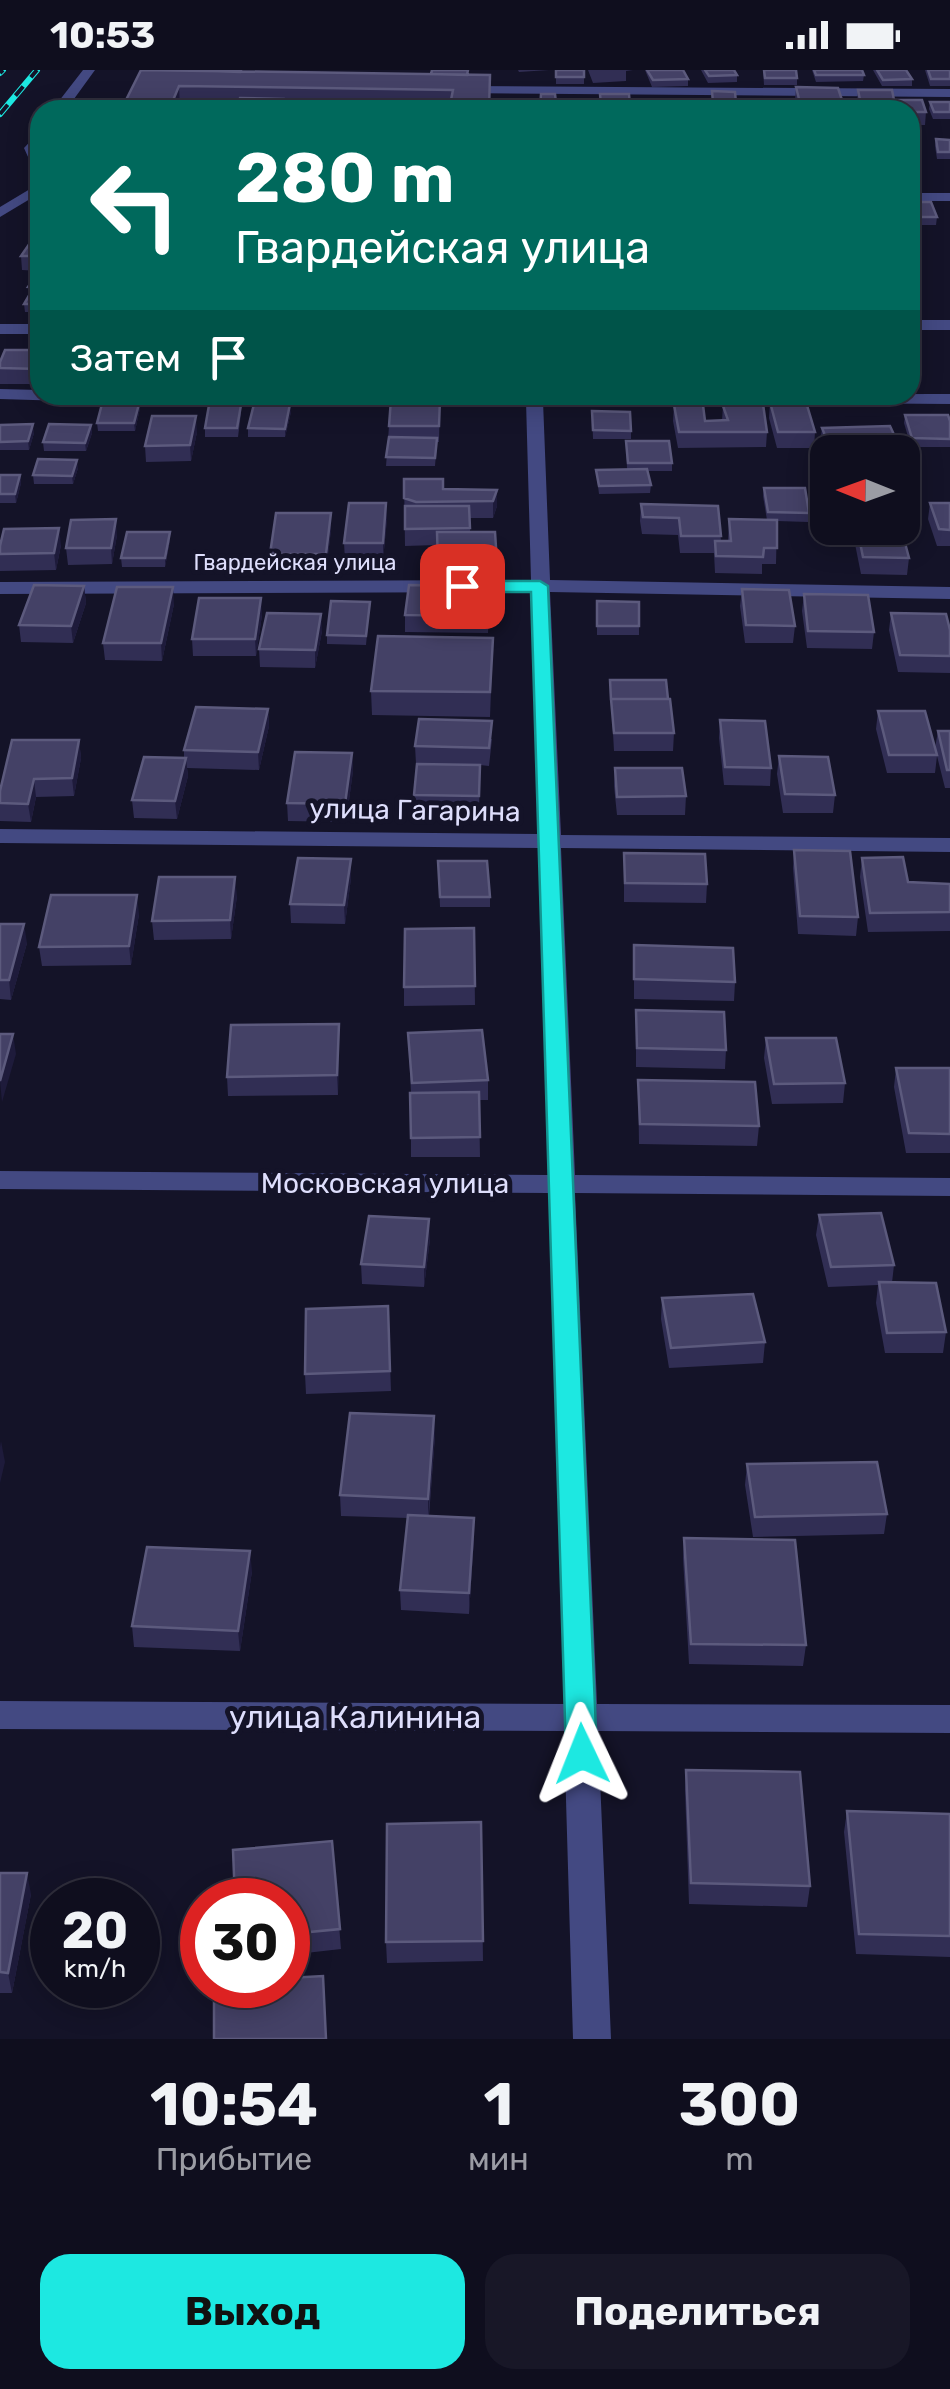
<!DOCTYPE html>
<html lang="ru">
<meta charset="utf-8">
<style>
:root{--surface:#0f0e1e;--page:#181727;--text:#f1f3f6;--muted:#9b9ca4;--line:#2f2e3c;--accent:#1de8e1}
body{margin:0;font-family:Rubik,sans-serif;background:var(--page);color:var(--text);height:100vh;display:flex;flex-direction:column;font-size:38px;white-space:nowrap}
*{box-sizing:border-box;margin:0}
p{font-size:32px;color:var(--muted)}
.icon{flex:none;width:55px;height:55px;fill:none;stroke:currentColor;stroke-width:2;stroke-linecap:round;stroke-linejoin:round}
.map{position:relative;height:1969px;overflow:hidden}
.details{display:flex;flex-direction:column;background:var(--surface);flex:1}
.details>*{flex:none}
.hud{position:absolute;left:30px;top:30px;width:890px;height:305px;border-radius:30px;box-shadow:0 5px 25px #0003,0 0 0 2px var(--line);background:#00695c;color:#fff;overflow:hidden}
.needle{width:65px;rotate:271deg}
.fabs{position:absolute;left:810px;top:365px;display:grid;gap:20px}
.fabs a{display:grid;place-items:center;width:110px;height:110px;border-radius:20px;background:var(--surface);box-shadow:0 5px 25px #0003,0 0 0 2px var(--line);font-size:50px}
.speed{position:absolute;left:30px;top:1808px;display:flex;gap:20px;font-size:50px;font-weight:700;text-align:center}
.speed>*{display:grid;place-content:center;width:130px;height:130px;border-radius:50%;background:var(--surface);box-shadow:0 5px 25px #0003,0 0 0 2px var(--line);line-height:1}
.speed small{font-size:25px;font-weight:400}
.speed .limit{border:15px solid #d22;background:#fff;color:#111}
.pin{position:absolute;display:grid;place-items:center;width:85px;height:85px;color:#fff;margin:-42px;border-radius:20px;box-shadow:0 5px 15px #0006}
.me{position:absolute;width:110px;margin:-55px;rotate:358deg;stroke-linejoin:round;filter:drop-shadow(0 0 8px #0008)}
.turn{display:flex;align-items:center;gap:35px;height:210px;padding:0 40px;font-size:45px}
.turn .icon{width:130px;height:130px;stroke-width:2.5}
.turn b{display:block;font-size:70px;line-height:85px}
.then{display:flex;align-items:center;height:95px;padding:0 40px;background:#0003;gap:20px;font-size:38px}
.eta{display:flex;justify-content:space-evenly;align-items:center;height:170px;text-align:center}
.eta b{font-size:60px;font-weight:700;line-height:70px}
.cta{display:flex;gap:20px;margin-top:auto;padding:20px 40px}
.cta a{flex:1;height:115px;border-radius:30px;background:var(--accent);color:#111;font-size:40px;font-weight:700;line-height:115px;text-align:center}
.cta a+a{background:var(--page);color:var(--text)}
.status{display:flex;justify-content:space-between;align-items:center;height:70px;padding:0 50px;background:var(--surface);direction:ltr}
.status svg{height:28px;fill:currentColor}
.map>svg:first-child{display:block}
</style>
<div class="status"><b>10:53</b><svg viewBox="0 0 49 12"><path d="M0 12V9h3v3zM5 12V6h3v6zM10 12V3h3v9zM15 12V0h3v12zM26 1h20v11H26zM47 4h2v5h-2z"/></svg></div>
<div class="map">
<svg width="950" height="1969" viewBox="0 0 950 1969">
<rect width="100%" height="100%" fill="#141328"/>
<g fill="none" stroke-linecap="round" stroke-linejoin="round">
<path fill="#434982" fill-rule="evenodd" d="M83,0H95L66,40H52Z
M450,16L950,19V27L455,23L449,19Z
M40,61V102L33,98L24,78Z
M40,113V123L0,147V137Z
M910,123H950V131H910Z
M910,250H950V260H910Z
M0,254H40V264H0Z
M0,319L40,320V325L950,324V334L543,331L550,510L950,517V529L550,522L561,765L950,768V782L561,778L575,1105L950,1108V1126L575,1123L597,1634L950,1635V1663L598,1661L611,1969H573L564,1661L0,1659V1631L564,1634L549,1123L0,1119V1101L548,1105L539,778L0,773V759L538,764L531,522L0,524V512L531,510L526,331L165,334L0,329Z"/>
<defs>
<path id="rail" d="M0,3L3,0
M0,44L37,0"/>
</defs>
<use href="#rail" stroke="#1de8e1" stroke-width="6"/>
<use href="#rail" stroke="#141328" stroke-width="4" stroke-dasharray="12" stroke-linecap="butt"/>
</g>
<path fill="#312e54" d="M216,0L431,4L468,0V5L490,40H234L181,38L180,40H121L185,1H215Z
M518,0H549L519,2Z
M556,0H584V14H556Z
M588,0H633L626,1V11L593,13Z
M645,0H683L688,9V16L652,17Z
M701,0H734L737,5V12L708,13Z
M763,0L797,8V15H764Z
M812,0H862L864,5L863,11L816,12Z
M873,0H906L912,9V16H882Z
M925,0H950V16H930Z
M796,17L843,33V40H797L795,30Z
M858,20L894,30L926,42L925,55H910V40H858L857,32Z
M712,21L736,33V40H713Z
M600,24H629L630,40H601Z
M930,32H950V49H933L929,39Z
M936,69L950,70V89H937L935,76Z
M910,91L917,101L916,109L910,108Z
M910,132L937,147L936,155H910Z
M40,171V201L22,200L21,186Z
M40,207V242H25L24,234L30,225L28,217Z
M40,280V314H0V292Z
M440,329L439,372H437L435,396H386L389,356Z
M770,332L815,362L814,378H777L769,348Z
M674,335L705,351L722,350L723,336L767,362L766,377L678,378L673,351Z
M140,338L135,361H98L97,353Z
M592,341L631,361V369H593Z
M291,342L285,367H248V358Z
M241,343L238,367H205V358Z
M905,345L950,351V377H911L904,353Z
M0,355L34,363L29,380H0Z
M91,355L92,363L86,381H44L43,372Z
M822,358L902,382H828V391L820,374Z
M197,362L191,391L146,392L145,376Z
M626,371L672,393V401H648L651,415L650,423L599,424L596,400L627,399Z
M78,398L73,414H34L33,405Z
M0,405H20L21,413L16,433H0Z
M404,409L443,419L497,420V436L493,448H470V462L497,493V510L438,511L437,475L405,476Z
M764,418L809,443L808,452L777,451L776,494H762V504L715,503L714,483H680L678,465L642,464L640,451L641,434L718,436L721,471H728L729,449L767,450L763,426Z
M930,433H950V476H937L928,449Z
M387,449L383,490H345L344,473Z
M854,458H901L909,488L907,505L861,504L853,464Z
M331,460L326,501H271L270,484Z
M117,465L112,494L68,495L66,478Z
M170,470L165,497H122L121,488Z
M61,475L56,500L0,501V476Z
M84,516L86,533L73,573L21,572L19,555Z
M490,516L488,563L405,562V545Z
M742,519L795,556L793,573H745L740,536Z
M804,524L874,562L872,579L807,578L802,541Z
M597,531L639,532V565H597Z
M370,532L366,575L327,574V565Z
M174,534L162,591L105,590L103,573Z
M891,543L950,560V603L898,602L889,560Z
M262,545L256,586H193L192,569Z
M322,561L315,598L260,597L259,579Z
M493,568L490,647L372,645L371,621Z
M610,610L674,663L673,681H614Z
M268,639L269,656L259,700L187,698L188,706L177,749L134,748L132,730L184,688V680Z
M878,641L935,678L938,661H950V718H945L937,686L935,703H887L876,659Z
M720,650L771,698L770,716L724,715L719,668Z
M492,669L489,696L480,695L479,744L415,743L414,725L428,694H416L415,676Z
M79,670L81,688L74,726L36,727L31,752L0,751V721Z
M352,683L353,701L346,752L288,751L287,733Z
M779,686L835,725L833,743H783L777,704Z
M615,698L686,726L685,745H617L614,716Z
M794,780L858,847L856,866L798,864L793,798Z
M624,783L707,814L706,833L624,832Z
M862,788L908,812L950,814V861L868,862L860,807Z
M438,791L490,827V837H440Z
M351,808L345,854L291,853L290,834Z
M237,826L231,869L154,870L152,851Z
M139,844L131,895L42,896L39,877Z
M0,854L27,873L11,930L0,929Z
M474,858L475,935L404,936V917Z
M634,875L735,912L734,931L634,929Z
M636,940L726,980L725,999L636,997Z
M339,954L338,1025L228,1026L227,1007Z
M408,963L488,1010V1030H479L480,1087H411V1023Z
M766,968L845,1013L843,1033L772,1034L764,988Z
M896,998H950V1083H906L894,1017Z
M638,1010L759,1056L757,1076L639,1074Z
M819,1145L894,1195L892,1213L946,1262L943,1283H885L876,1233L878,1215L828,1217L816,1165Z
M430,1169L424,1217L362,1214L361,1194Z
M662,1228L765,1272L763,1293L669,1298L661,1249Z
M388,1236L391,1321L306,1324L305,1304Z
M435,1366L429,1446L474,1468L469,1544L401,1540L400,1520L408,1448L341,1446L340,1425Z
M747,1394L887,1444L884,1464L753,1467L745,1415Z
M684,1468L806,1575L803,1596L689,1594L683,1488Z
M252,1501L240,1581L134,1577L132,1556Z
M686,1700L810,1816L807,1837L689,1834L685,1720Z
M847,1741L950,1744V1887L856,1884L844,1762Z
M481,1752L483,1891L387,1893L386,1872Z
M332,1771L341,1879L288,1885V1830Z
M0,1803L31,1824L12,1923H0Z"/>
<path fill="#1e1b3b" d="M179,16L180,40H169Z
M140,330V338L135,361L134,353Z
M290,334L291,342L285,367V359Z
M196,346L197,362L191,391L190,375Z
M33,354L34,363L29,380L28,371Z
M91,355L92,363L86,381L85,373Z
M77,390L78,398L73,414L72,406Z
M20,405L21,413L16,433L15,424Z
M497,420V436L493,448V431Z
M386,433L387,449L383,490V473Z
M331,443V460L326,501V484Z
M116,449L117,465L112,494L111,478Z
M59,458L61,475L56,500L54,483Z
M170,462V470L165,497V488Z
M84,516L86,533L73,573L71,556Z
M173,517L174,534L162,591L161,573Z
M261,528L262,545L256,586L255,569Z
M321,544L322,561L315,598V580Z
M268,639L269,656L259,700L258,682Z
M79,670L81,688L74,726L72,708Z
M352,683L353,701L346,752L345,734Z
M186,688L188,706L177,749L175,731Z
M34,709L36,727L31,752L28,734Z
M351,789V808L345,854L344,835Z
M235,807L237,826L231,869L230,850Z
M137,825L139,844L131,895L129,876Z
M24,854L27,873L11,930L9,910Z
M339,954V973L338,1025L337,1005Z
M13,964L16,984L2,1032L0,1011Z
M429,1149L430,1169L424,1217V1197Z
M434,1346L435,1366L428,1449V1429Z
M1,1371L5,1392L0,1413V1377Z
M474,1448V1468L469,1544V1523Z
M250,1481L252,1501L240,1581L238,1561Z
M27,1803L31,1824L12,1923L8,1903Z"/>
<path fill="#444166" stroke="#5c5a7d" stroke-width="2.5" d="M141,0L490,5L489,40H449L453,20L179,16L169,40H121Z
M216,0H241L240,2L215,1Z
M432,0H468L467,5L431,4Z
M556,0H584V7H556Z
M647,0H683L688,9L653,10Z
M705,0H734L737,5L709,6Z
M764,0H796L797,8H765Z
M814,0H862L864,5H816Z
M877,0H906L912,9L883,10Z
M928,0H950V9H931Z
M796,17L838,18L843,33H800Z
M858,20H892L894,30H922L926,42H910V40H862Z
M712,21L735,22L736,33H713Z
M541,24H555L556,33L571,34L570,40H540Z
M600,24H629L630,36L601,35Z
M240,28L283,29L278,40H234Z
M660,30L661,40H638L636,34Z
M930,32H950V42H934Z
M498,37L532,38V40H498Z
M936,69L950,70V82H938Z
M910,91H914L917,101H910Z
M910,132H931L937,147H910Z
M32,170L40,171V186H21Z
M35,207H40V218L28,217Z
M31,222H40V234H24Z
M5,280H40V299L0,298V292Z
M391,329H440L439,356H389Z
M103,330H140L134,353H97Z
M770,332H806L815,362H778Z
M254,334H290L285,359L248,358Z
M763,334L767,362H679L674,335H703L705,351L728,350L723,336Z
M209,335H241L237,358H205Z
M592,341L630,342L631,361L593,360Z
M905,345H948L950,351V369L912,368Z
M152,346H196L190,375L145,376Z
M33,354L28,371L0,372V355Z
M49,354L91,355L85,373L43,372Z
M890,356L902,382H832L822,358Z
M389,367L437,368L435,388L386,387Z
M626,371H669L672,393H628Z
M38,389L77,390L72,406L33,405Z
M647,399L651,415L599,416L596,400Z
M0,405H20L15,424H0Z
M404,409H443V419L497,420L493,431L416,432L404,428Z
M764,418H805L809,443L768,442Z
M349,433H386L383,473H344Z
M930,433H950V460L939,459Z
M641,434L718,436L721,466H681L679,448L643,447Z
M405,436H469L470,458L405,459Z
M276,443H331L326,484H270Z
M116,449L111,478H66L71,450Z
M729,449L777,450V478H764L763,487L716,486L715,471H731Z
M59,458L54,483L0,484V476L4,459Z
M857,458H901L909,488L863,487Z
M127,462H170L165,488H121Z
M437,462H495L497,493L438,494Z
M34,515L84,516L71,556L19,555Z
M409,515L490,516L488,546L405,545Z
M117,517H173L161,573H103Z
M742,519L789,520L795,556L746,555Z
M804,524L868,525L874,562L808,561Z
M199,528H261L255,569H192Z
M331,531L370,532L366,566L327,565Z
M597,531L639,532V556H597Z
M267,543L321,544L315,580L259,579Z
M891,543L946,544L950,560V586L900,585Z
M378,566L493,568L490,622L371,621Z
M610,610H666L668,629H611V630Z
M611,629H670L674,663H614Z
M196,637L268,639L258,682L184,680Z
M878,641H925L937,685H889Z
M419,649L492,651L489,678L415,676Z
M720,650L765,651L771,698L725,697Z
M938,661H950V700H947Z
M12,670H79L72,708L34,709L28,734L0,733V721Z
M295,682L352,683L345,734L287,733Z
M779,686L828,687L835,725L785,724Z
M144,687L186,688L175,731L132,730Z
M417,694L480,695L479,726L414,725Z
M615,698H682L686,726L617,727Z
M794,780L850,781L858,847L800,846Z
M624,783L705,784L707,814L625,813Z
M903,787L908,812L950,814V842L870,843L862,788Z
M298,788L351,789L344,835L290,834Z
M438,791H487L490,827H440Z
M159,807H235L230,850L152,851Z
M51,825H137L129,876L39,877Z
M0,854H24L9,910H0Z
M474,858L475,916L404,917L405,859Z
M634,875L733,878L735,912L634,909Z
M636,940L724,942L726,980L637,978Z
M339,954L337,1005L227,1007L231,955Z
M482,960L488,1010L412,1013L408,963Z
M0,964H13L0,1011Z
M766,968H836L845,1013L774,1014Z
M896,998H950V1064L909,1063Z
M638,1010L755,1012L759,1056L640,1054Z
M479,1022L480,1067L411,1068L410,1023Z
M881,1143L894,1195L831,1197L819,1145Z
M369,1146L429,1149L424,1197L361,1194Z
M879,1212L936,1213L946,1262L887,1263Z
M753,1224L765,1272L671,1278L662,1228Z
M388,1236L390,1301L305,1304L306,1239Z
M350,1343L434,1346L428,1429L340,1425Z
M877,1392L887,1444L755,1447L747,1394Z
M408,1445L474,1448L469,1523L400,1520Z
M684,1468L795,1470L806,1575L691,1574Z
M147,1477L250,1481L238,1561L132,1556Z
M686,1700L800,1702L810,1816L691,1813Z
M847,1741L950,1744V1866L859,1864Z
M481,1752L483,1871L386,1872L387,1754Z
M332,1771L340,1859L288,1864V1830H235L233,1780Z
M0,1803H27L8,1903L0,1902Z
M323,1906L326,1969H214V1915H288V1908Z"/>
<path fill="#1de8e1" stroke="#139792" stroke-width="2.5" d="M540,511L548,516L597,1684L593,1694L582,1697L571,1694L566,1684L531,522H462L454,516L462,511Z"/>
<g text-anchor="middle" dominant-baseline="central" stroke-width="10" stroke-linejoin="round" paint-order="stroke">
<g font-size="22" fill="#dedefc" stroke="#141328">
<text x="295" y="492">Гвардейская улица</text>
</g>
<g font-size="28" fill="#dedefc" stroke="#141328">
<text transform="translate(415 740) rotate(1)">улица Гагарина</text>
<text x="385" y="1113">Московская улица</text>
</g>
<g font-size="32" fill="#dedefc" stroke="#141328">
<text x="355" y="1647">улица Калинина</text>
</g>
</g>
</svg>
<div class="fabs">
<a><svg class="needle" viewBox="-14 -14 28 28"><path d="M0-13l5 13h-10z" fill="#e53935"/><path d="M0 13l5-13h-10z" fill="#9b9ca4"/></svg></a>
</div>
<div class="speed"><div>20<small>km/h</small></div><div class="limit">30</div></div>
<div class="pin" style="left:462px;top:516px;background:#d93025"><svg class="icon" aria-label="arrive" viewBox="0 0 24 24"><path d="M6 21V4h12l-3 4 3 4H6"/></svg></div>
<svg class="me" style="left:582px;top:1684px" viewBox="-20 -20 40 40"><path d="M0-17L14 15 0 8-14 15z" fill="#1de8e1" stroke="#fff" stroke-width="4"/></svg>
<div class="hud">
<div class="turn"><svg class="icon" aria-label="left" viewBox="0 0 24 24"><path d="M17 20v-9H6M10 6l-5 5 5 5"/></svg><div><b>280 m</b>Гвардейская улица</div></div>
<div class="then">Затем<svg class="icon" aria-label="arrive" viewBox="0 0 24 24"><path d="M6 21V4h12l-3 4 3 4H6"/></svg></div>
</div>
</div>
<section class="details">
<div class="eta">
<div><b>10:54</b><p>Прибытие</p></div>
<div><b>1</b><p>мин</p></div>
<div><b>300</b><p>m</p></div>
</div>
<div class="cta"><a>Выход</a><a>Поделиться</a></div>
</section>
